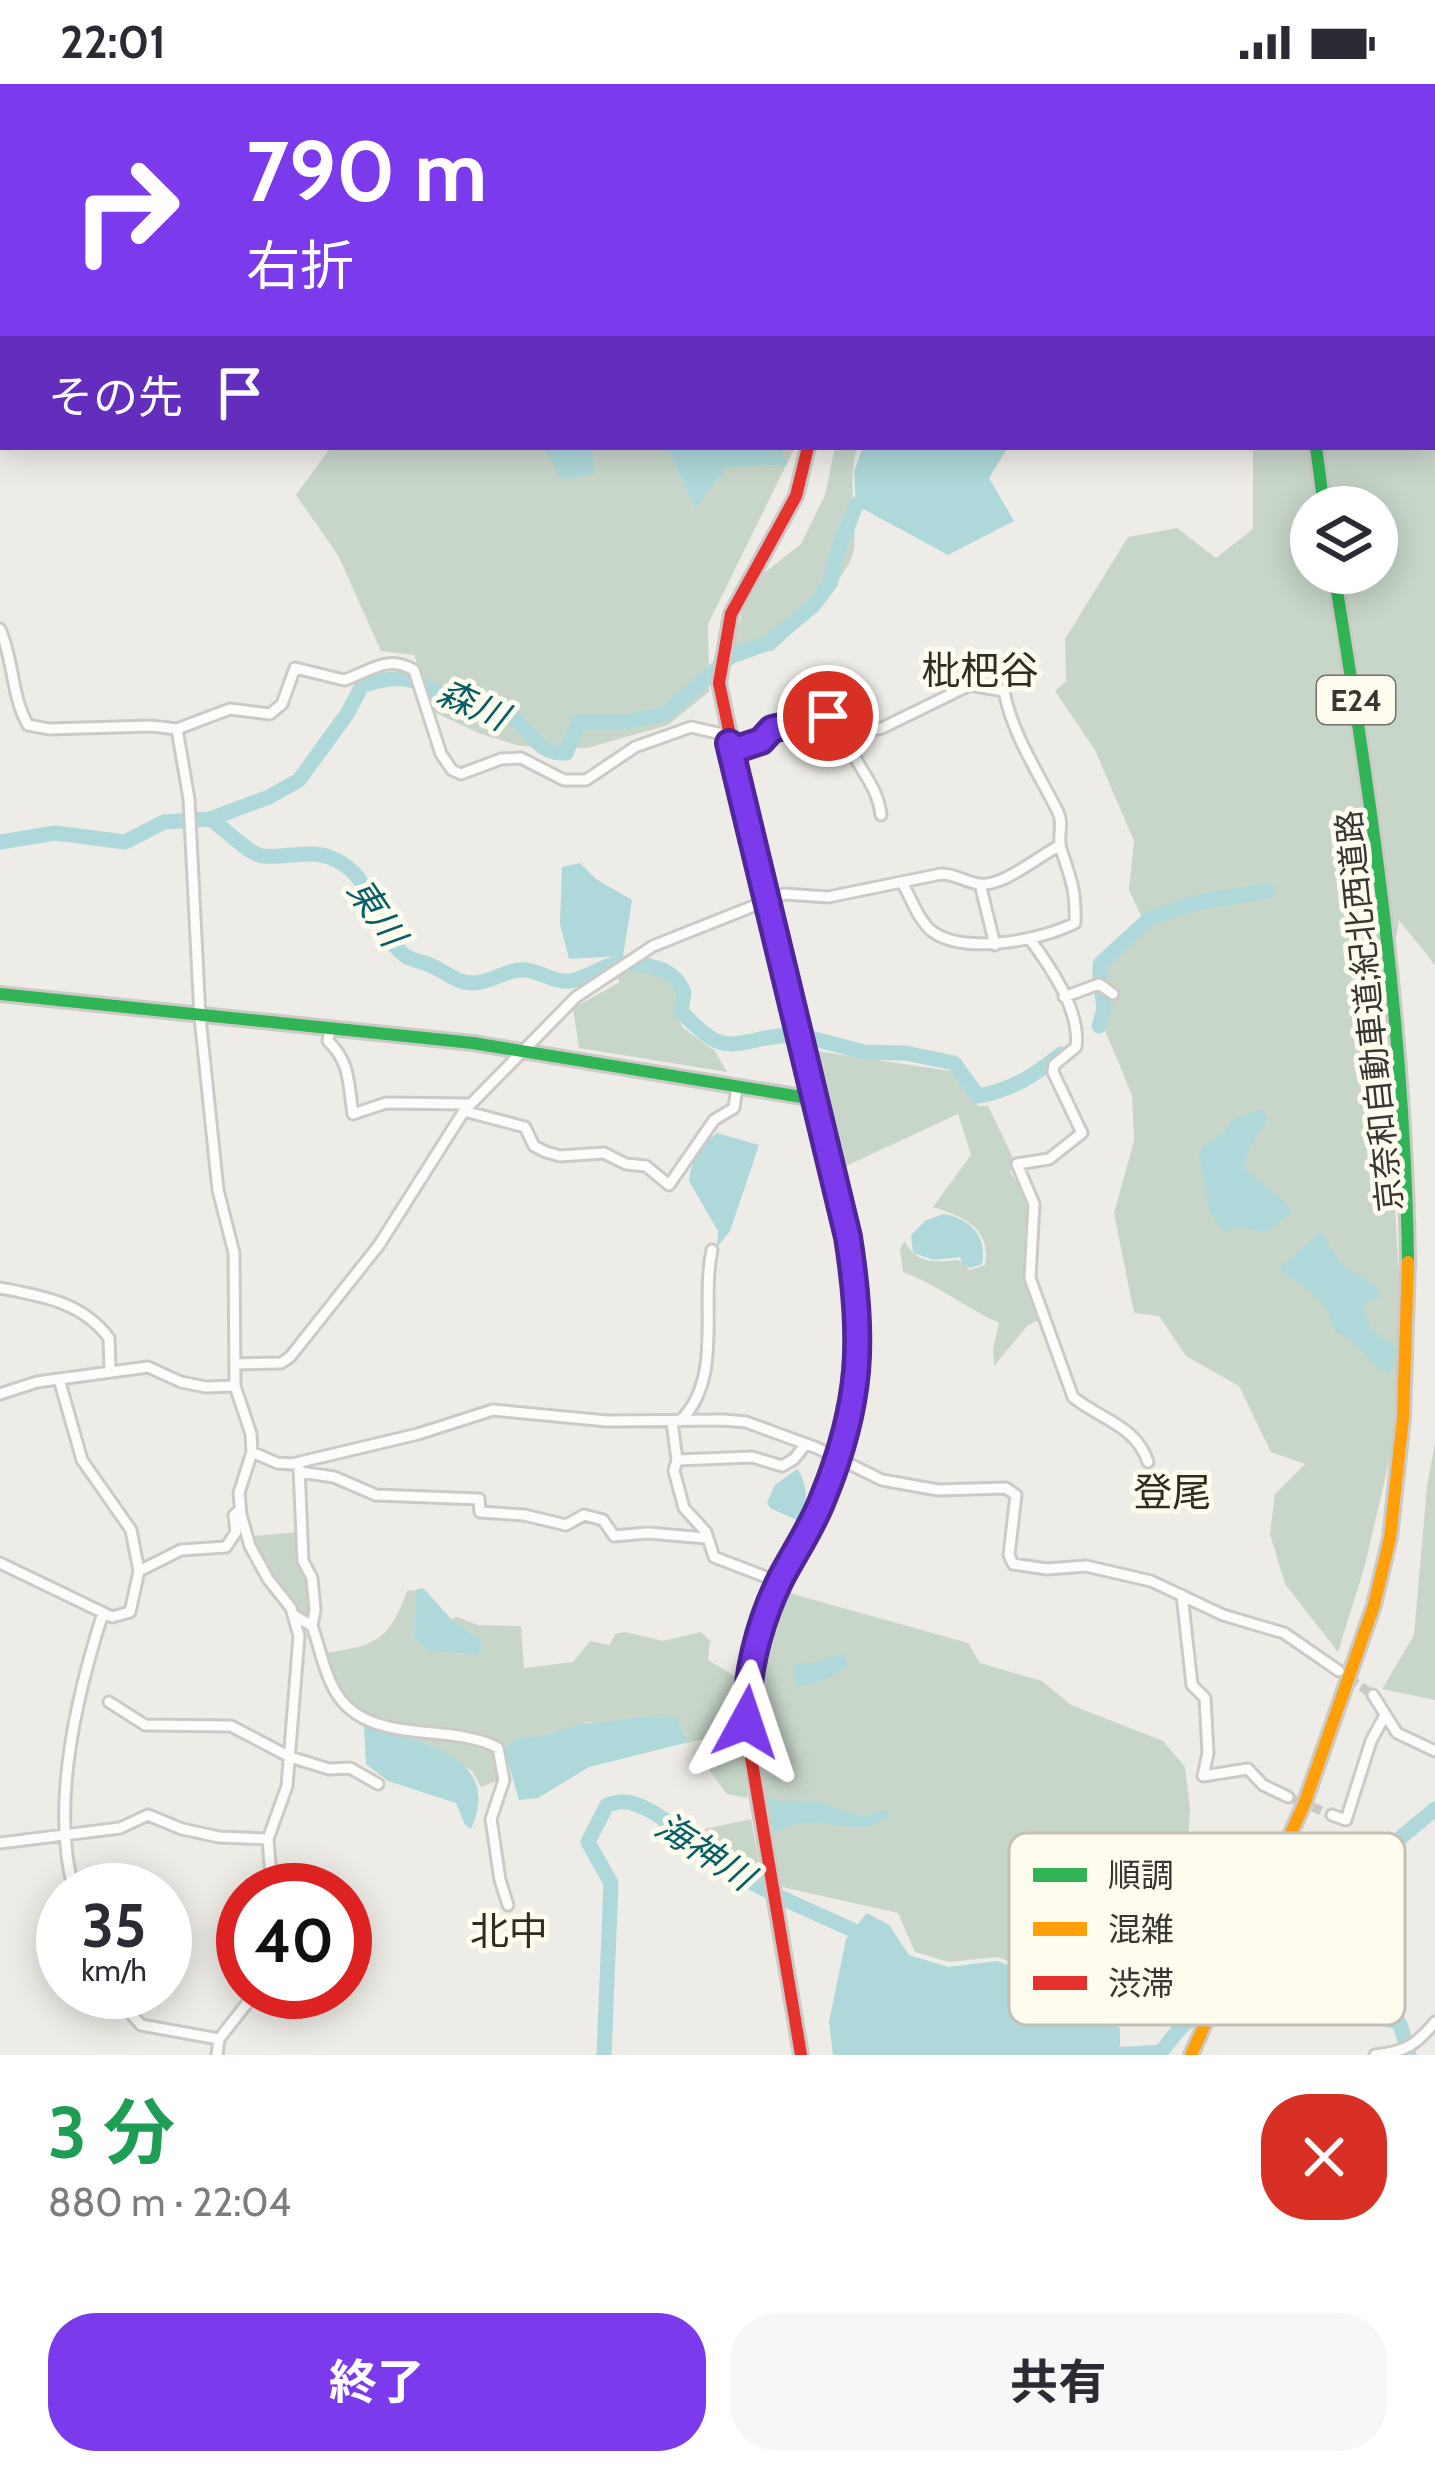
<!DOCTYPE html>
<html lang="ja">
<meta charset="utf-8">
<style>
:root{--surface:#fff;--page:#f7f7f7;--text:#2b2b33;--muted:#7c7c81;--accent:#7c3aed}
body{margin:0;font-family:Cabin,"Noto Sans JP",sans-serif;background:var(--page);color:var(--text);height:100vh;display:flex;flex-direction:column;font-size:45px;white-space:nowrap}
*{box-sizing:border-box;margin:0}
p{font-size:39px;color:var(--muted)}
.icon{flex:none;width:66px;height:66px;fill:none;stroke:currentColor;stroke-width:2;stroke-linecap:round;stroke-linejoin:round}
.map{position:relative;height:1971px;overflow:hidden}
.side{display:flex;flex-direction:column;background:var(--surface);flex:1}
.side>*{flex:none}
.banner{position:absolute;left:0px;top:0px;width:1437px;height:366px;box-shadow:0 6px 30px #0003;background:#7c3aed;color:#fff;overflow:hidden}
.controls{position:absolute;left:1290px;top:402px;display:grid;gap:24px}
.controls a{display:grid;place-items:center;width:108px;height:108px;border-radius:50%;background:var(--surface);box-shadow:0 6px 30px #0003;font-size:60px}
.speed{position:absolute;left:36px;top:1779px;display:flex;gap:24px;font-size:60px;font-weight:700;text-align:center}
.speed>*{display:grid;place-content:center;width:156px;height:156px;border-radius:50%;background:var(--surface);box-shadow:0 6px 30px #0003;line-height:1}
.speed small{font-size:30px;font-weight:400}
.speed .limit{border:18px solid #d22;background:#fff;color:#111}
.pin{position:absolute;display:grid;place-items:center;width:102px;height:102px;color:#fff;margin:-51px;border:6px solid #fff;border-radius:50%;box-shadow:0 3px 12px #0007}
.me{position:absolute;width:132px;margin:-66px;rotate:5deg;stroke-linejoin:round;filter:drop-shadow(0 0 9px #0008)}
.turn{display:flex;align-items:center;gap:42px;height:252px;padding:0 48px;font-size:54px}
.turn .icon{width:156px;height:156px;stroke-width:2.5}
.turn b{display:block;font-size:84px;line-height:102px}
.then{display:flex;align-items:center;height:114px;padding:0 48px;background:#0003;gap:24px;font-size:45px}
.round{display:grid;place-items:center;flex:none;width:126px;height:126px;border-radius:48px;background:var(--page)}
.overview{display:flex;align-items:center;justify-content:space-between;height:204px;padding:0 48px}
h1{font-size:72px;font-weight:700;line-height:90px;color:#1e9e55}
.action{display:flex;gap:24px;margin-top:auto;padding:24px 48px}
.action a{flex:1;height:138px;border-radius:48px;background:var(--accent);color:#fff;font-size:48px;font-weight:700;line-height:138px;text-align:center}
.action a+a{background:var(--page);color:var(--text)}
.status{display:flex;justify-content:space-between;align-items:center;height:84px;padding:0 60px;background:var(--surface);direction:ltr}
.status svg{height:33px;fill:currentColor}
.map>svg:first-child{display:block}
</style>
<div class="status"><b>22:01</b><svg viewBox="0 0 49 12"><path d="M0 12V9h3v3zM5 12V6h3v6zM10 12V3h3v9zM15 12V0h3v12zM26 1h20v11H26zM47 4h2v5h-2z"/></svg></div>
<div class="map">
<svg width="1435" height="1971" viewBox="0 0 1435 1971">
<rect width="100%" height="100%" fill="#eeece6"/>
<path fill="#c8d6c9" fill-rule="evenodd" d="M61,0H727L733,3H62Z
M851,0H1435V881L1399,836L1384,932L1399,1193L1398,1339L1365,1481L1338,1568L1285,1500L1270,1450L1275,1410L1305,1380L1271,1368L1239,1302L1186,1272L1159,1232L1134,1229L1114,1129L1134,1057L1132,1011L1104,944L1103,894L1107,865L1143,836L1129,806L1134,757L1095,666L1055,607L1066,597L1065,555L1128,453L1177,444L1216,474L1253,445V365L1247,363H1434V3H850ZM1311,423H1377V489H1311Z
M331,363H543L563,396L595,390L592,363H658L668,366L695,423L726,383L786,381L781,363H795L708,540L709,608L668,641L587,664L520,662L481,650L434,628L414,571L381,567L338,471L296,411Z
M835,363H857C847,398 857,430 854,465C852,490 793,548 773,567L730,568L744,524L764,489L801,460L825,411Z
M626,884L660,888L672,896L678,905L676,928L683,944L715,967L727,988L579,964L573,924L620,898L616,892Z
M816,967L951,987L978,1022H988L1014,1076L1010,1089C1039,1123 1022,1148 1025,1189C1027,1205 1034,1221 1038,1236L1027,1242L994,1282L993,1265L999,1239C966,1224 938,1201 903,1188L900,1165L905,1157C916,1181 935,1178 958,1176L970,1186L985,1181C992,1145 963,1132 933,1123L971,1071L958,1030L844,1083Z
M1435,1359V1616L1382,1605L1414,1551L1427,1402Z
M298,1448L299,1481L308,1498V1536L270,1491L253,1452Z
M416,1506L414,1554L428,1567L477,1571L482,1567L481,1556L451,1535L457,1533L478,1541L521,1542L524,1584L573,1578L590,1557L610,1561L615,1550L625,1548L663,1557L701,1548L710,1557L708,1576L738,1594L740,1655L748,1714L727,1710L707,1683L706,1655L685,1659L686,1650L673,1631L662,1634L651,1631L605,1640L587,1638L535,1655L521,1652L504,1664L499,1696L481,1703L472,1687L424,1659L364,1642L331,1599L324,1569C374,1562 389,1558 407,1507Z
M786,1508L968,1559L980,1579L1042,1597L1071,1621L1163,1657L1185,1683L1190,1724L1181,1895L1183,1930C1152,1938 1083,1937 1057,1915C1051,1909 1046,1896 1042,1889L997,1873L949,1878L915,1868L898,1829L782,1803C771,1743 744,1627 759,1569C764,1548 778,1527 786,1508Z
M751,1735L763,1798L711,1767L696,1747Z"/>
<path fill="#aed8d9" d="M543,363H592L595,390L562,396Z
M658,363H781L787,381L727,383L695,424L668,366Z
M863,363H1008L989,394L1014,437L948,471L856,421L854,387Z
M580,779L596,795L632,816L623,872L569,875L560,840L562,783Z
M1262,1025L1268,1034L1247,1068L1244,1084C1260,1101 1281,1108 1291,1129L1266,1149L1240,1142L1224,1148L1209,1127L1199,1071L1204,1061L1223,1050L1235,1034Z
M717,1049L759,1061L730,1147L717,1163L718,1147L689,1097C692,1075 699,1062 717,1049Z
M943,1130C969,1134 988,1152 982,1180L970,1184L962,1181L960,1173L934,1176L913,1169L911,1151L925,1137Z
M1321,1148L1341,1180L1378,1203L1379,1213L1363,1222C1367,1244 1377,1252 1397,1262L1390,1291C1368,1281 1357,1253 1334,1247C1328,1214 1304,1203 1278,1185Z
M797,1385C808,1397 808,1424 801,1438L770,1424L767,1418L775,1401Z
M423,1504L451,1535L481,1556L482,1567L477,1571L428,1567L414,1554L416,1506Z
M842,1569L849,1581C833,1593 815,1601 795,1602L794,1580L813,1579Z
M651,1631L662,1634L674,1631L686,1651L685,1659L589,1683L538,1714L519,1716L504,1664L521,1652C546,1658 566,1640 590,1639C611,1638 630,1635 651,1631Z
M364,1642C419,1657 504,1671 471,1745L465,1741L456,1719L388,1697L366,1680Z
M767,1713L780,1718H817L864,1733L886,1726L890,1731C867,1754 831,1736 803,1739C793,1740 783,1745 774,1748Z
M867,1829L889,1841L909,1871L948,1883L997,1877L1032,1890L1052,1919L1120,1944V1962L1108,1971H833L829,1938L846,1855Z"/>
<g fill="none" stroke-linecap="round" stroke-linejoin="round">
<path stroke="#aed8d9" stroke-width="15" d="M64,3L77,0
M0,12H3
M210,735C225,744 248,770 262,772C293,775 314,761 343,780C376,801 375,847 404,871C412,877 422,877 430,881C445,887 455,899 473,899C491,899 508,884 526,886C542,888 554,899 570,897C589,894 605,879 622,879
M0,758L55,749L125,758L164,738L210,735L269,713L299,696L347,630L362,602C417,582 427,608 473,626C485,631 499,631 512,632C532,648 538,671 566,669L579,638H625L665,630L730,573L768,559L813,522L831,498L835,475L856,421L870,413
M631,879C654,882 675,885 684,909L681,927C728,979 731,955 790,951
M1100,898V880L1150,834L1198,818L1268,807
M1099,942L1104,925L1101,902
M807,953L864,968L905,969L954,979L978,1012C1012,1006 1035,991 1061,970
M1255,1927L1273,1915L1284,1900L1328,1799L1340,1782L1393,1760L1435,1725
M604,1971L611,1799L588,1758L607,1721C617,1718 625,1716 635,1720C666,1731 686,1755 712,1774C756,1805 807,1825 855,1847L858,1863
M1113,1971L1161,1968C1168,1960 1177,1946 1186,1939C1211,1922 1375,1924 1400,1940L1409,1971"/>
<path stroke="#cac8c2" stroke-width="9" stroke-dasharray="9 4.5" stroke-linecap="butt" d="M1339,1587L1373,1611
M1288,1713L1332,1731"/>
<path stroke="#cac8c2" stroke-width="15" stroke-dasharray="15 8" stroke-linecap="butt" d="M1272,0V3"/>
<defs>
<path id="street" d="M763,0L765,3
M0,545C14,576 11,612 28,641L49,645L151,642L177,645L230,625L270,630L282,620L295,584L344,596C370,588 386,570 414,586L441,670L452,686L461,690L501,675L521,674L564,696H586L635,663L691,643L722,650L737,665L761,657L772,645L828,632L836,634L846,652L882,644L970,601L1004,607C1012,650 1039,690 1058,728C1064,740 1057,753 1061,765C1071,796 1076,805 1075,839C1042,856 966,871 933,848C919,838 910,812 902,798
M177,645L189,715L200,933L218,1106L234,1169L235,1302L251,1350L252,1368L239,1409L241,1431L250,1462L268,1495L291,1524L299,1552L287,1702L268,1755L272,1806
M846,652C856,685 877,698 881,731
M980,800L995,861
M1029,854C1050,882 1081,927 1076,963L1054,981L1053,988L1082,1049L1049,1075L1017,1080L1034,1120L1030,1194L1073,1313C1099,1335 1136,1341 1148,1378
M1064,913L1099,900L1113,910
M330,944L328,957C351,979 348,1000 353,1030L386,1019L470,1020
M464,1027L525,1043L534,1062L546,1068L560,1072L604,1069L626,1080L646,1082L669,1101L714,1036L734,1024L737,1003
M0,1204C42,1212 82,1218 109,1254L110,1285
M235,1280L281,1279L290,1273L379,1161L464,1027L576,913L653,862L784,810L828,813L941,790C956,790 965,798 979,800C1003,803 1037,773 1059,762
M0,1310L37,1298L148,1283L181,1298L206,1303L235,1302
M680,1337C724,1294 700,1222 712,1166
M672,1338L677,1376
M252,1368L277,1379L292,1380L418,1350L493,1326L607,1337L724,1336L746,1338L817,1364L882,1396L938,1406L1006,1404L1016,1411L1009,1471L1013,1480L1047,1485L1086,1482L1151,1497L1223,1531L1284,1549L1339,1587
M299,1384L303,1477L312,1494L315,1526L312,1542
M300,1388L334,1393L376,1411L479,1415L480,1428L524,1431L566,1441L584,1431L603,1436L614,1452L648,1449L706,1454
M0,1479L112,1533L130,1528L139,1487L131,1446L82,1376L59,1295
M139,1487L181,1466L226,1463L236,1448L234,1431L240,1426
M779,1498L714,1473L706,1448L684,1424L674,1387L677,1376L752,1373L782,1382L794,1375L806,1360
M1182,1511L1192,1601L1205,1614L1208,1669L1203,1692L1248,1685L1263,1701L1288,1713
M295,1532L312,1542C320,1563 323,1586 334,1605C365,1664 449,1637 498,1664L504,1696L491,1735L500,1796L508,1821
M1373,1611L1397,1649L1435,1667
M109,1618L145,1641L231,1642L290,1673L329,1685L350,1684L378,1700
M1332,1731L1346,1736L1371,1657L1384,1633
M0,1759L120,1744L148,1731L182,1745L219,1753L268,1755
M74,1806C50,1723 77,1610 103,1529
M112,1908L141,1941L219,1955
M217,1971L219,1955L256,1908
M1375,1971C1405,1968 1416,1961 1435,1938"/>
<path id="fast" d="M1316,363L1324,423
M1334,489C1372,718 1405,946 1408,1178
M0,910L473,959L814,1015"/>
<path id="slow" d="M755,0V3
M749,741L848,1153C854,1194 861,1234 860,1275C858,1335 830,1402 803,1455
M1191,1971L1305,1718L1374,1521L1390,1454L1403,1334L1408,1178"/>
<path id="jam" d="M749,741L719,599L731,530L796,412L808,363
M801,1971L751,1673L747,1608L760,1543L803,1455"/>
</defs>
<use href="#street" stroke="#cccac6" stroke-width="15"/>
<use href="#fast" stroke="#cccac6" stroke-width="18"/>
<use href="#slow" stroke="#cccac6" stroke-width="18"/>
<use href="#jam" stroke="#cccac6" stroke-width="18"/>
<use href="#street" stroke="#fcfcfb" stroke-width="9"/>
<use href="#fast" stroke="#30b455" stroke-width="12"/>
<use href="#slow" stroke="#ff9f0a" stroke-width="12"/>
<use href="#jam" stroke="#e5322d" stroke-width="12"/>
</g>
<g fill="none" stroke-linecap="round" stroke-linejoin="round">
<defs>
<path id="route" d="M746,1638C747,1587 758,1541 780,1496C794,1469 812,1443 823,1414C862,1319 864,1254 848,1153L729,659L737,665L761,657L772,645L828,632"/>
</defs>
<use href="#route" stroke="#51269a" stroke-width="30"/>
<use href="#route" stroke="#7c3aed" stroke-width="21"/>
</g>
<g text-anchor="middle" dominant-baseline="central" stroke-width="10" stroke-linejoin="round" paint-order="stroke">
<rect fill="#fefbef" stroke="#73716b" stroke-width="3" x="1317" y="592" width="78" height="48" rx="9"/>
<g font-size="30" font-weight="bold" fill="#383632">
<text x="1356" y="616">E24</text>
</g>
<g font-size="33" fill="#383632" stroke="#fefbef">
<text transform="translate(1369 927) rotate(-96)">京奈和自動車道;紀北西道路</text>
</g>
<g font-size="36" font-style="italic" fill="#065f65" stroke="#fefbef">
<text transform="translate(473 620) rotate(24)">森川</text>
<text transform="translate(377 828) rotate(56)">東川</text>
<text transform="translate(705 1767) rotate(33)">海神川</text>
</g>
<g font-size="39" fill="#2f2c24" stroke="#fefbef">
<text x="980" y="586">枇杷谷</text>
<text x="1172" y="1408">登尾</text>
<text x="509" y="1847">北中</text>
</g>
</g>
<rect x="1009" y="1749" width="396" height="192" rx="18" fill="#fefbef" stroke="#c3c0b6" stroke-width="3"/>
<rect x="1033" y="1784" width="54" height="14" fill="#30b455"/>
<rect x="1033" y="1838" width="54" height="14" fill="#ff9f0a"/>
<rect x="1033" y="1892" width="54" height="14" fill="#e5322d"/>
<g font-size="33" fill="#383632">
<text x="1108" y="1803">順調</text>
<text x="1108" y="1857">混雑</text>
<text x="1108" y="1911">渋滞</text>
</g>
</svg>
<div class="controls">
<a><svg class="icon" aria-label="layers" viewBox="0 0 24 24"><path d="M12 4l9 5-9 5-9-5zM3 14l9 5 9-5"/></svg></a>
</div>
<div class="speed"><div>35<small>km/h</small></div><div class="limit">40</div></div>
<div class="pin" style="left:828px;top:632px;background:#d93025"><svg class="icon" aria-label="arrive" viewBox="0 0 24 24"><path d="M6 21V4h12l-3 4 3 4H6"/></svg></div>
<svg class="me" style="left:746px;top:1638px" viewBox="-20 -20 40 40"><path d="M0-17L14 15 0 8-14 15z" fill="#7c3aed" stroke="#fff" stroke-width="4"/></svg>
<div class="banner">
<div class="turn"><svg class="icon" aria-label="right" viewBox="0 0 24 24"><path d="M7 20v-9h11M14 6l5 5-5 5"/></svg><div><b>790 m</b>右折</div></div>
<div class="then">その先<svg class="icon" aria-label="arrive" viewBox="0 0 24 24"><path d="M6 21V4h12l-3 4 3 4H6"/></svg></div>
</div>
</div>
<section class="side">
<div class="overview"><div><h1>3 分</h1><p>880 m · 22:04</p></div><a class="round" style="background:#d93025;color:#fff"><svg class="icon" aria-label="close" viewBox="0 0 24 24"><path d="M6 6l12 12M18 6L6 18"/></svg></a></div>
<div class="action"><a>終了</a><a>共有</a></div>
</section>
